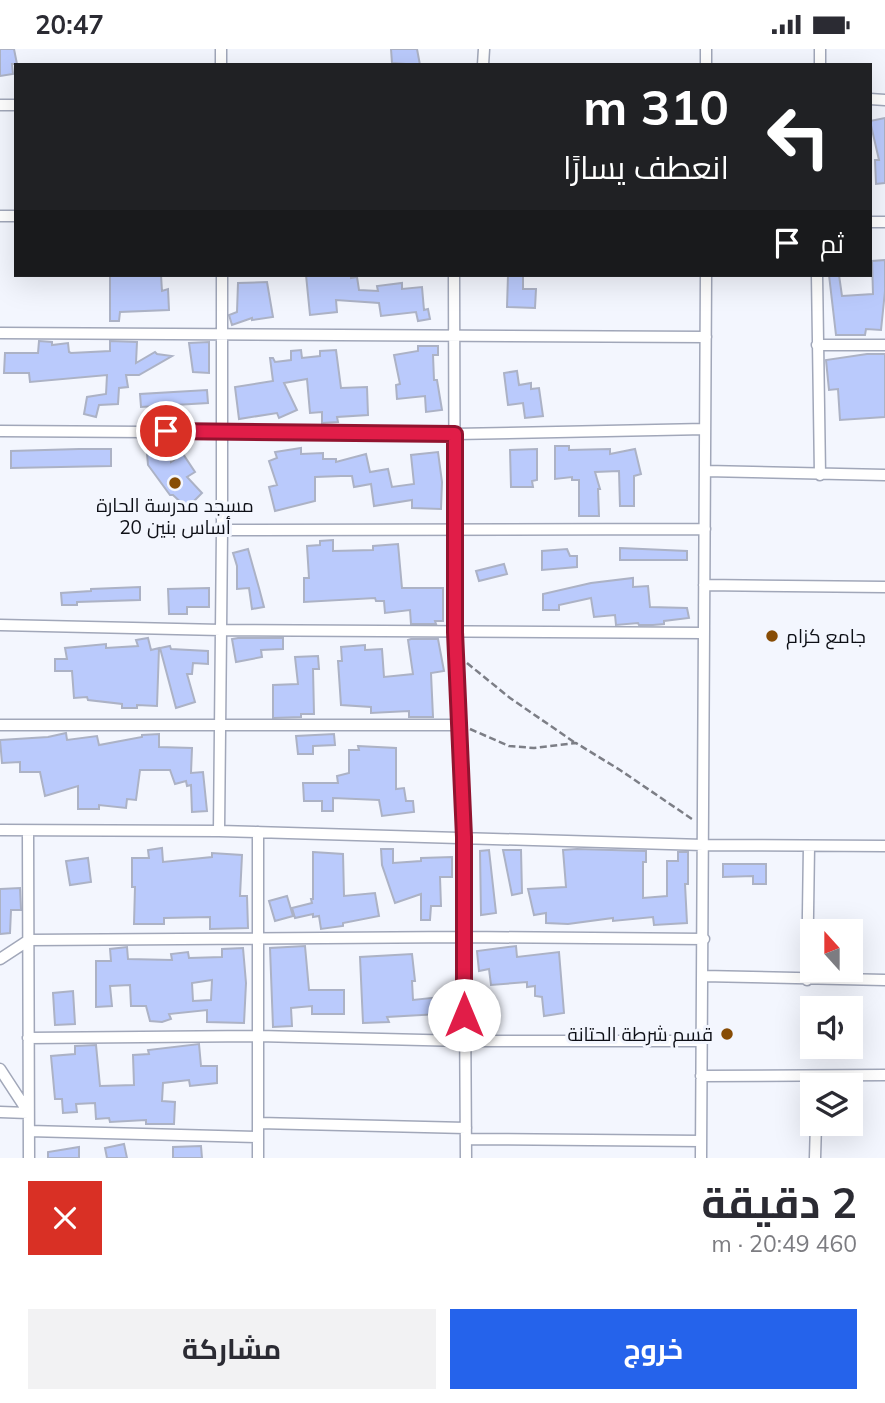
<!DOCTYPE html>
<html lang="ar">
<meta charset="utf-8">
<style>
:root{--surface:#fff;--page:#f2f2f3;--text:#2b2b33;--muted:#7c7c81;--accent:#2563eb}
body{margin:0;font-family:Mulish,Cairo,sans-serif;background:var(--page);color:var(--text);direction:rtl;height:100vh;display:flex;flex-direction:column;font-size:26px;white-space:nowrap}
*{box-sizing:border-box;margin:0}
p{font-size:23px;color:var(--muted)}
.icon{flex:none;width:38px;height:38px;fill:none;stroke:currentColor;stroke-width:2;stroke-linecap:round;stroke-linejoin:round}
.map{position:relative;height:1109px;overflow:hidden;direction:ltr}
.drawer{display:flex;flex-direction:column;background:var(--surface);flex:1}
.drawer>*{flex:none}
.hud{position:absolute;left:14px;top:14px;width:858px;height:214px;border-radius:0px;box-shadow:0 7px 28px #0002;direction:rtl;background:#202124;color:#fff;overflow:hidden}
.needle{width:46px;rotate:339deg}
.controls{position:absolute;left:800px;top:870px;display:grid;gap:14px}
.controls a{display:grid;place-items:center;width:63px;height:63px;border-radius:0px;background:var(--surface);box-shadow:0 7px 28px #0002;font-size:35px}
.pin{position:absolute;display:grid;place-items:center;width:60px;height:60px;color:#fff;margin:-30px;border:4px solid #fff;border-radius:50%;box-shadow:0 2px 7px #0007}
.me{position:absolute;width:77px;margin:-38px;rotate:0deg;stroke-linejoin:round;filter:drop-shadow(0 0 5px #0008)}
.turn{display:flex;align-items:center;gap:24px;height:147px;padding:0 28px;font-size:32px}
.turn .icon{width:91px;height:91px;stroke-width:2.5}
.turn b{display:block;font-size:49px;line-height:60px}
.then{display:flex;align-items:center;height:66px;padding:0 28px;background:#0003;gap:14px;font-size:26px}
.round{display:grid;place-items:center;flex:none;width:74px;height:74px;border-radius:0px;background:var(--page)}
.summary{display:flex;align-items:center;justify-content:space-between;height:119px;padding:0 28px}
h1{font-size:42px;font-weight:700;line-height:52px}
.cta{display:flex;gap:14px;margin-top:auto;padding:14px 28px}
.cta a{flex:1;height:80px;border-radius:0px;background:var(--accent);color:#fff;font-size:28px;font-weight:700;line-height:80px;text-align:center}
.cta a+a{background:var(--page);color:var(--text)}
.status{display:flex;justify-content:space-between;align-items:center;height:49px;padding:0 35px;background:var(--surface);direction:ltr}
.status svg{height:19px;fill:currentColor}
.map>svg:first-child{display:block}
</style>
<div class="status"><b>20:47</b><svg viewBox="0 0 49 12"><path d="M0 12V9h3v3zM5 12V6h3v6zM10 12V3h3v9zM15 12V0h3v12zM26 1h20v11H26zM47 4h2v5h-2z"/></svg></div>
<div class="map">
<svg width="885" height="1109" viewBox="0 0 885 1109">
<rect width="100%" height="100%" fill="#f3f6fe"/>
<path fill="#bacafc" stroke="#acb2c5" stroke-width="2" fill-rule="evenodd" d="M0,0H14L17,15H12L13,25L0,27Z
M391,0H417L420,16L392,14Z
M885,69V134L876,135L875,111H879L870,72Z
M885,211V242L881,281L866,280L865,286H836L829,226H839L842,247L873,245L872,212Z
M110,226H161L162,242L168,240L169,261L120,263L119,272H110Z
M306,226H351V229L357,228L359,241L378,242L377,237L402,234V240L422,238L424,261L428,260L430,270L418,272L416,263L381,267L379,254L336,251L337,263L310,266Z
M508,226H523V240H536L535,259L507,258Z
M267,233L273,268L252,271V269L232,276L229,266L237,263L238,234Z
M39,292L52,293V296L68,294L69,303L71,304L110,302V292L137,293L136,314L155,303L157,305L172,307L139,326H126L128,338L119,339L118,355L99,356L96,368L84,365L87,348L106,345L107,326L30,333L29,324H4L5,304H38Z
M209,293V324L193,323L189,294Z
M418,297H438V306H433L434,331H437L442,361L426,363L425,347L397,350L396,336L400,335L394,306L418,302Z
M301,301L302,309L320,307V302L336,301L341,339L367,338L368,366L337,368L338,373L322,374V363L310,364L307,330L284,334L297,361L279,369L277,364L239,370L235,338L273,332L270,309H273L275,313L291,311V302Z
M867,305H885V368L840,371L838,340L829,341L826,311Z
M517,322L519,336L531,334V340L539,339L543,367L525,369L523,354L508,356L504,324Z
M207,341L208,354L141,358L140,345Z
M169,391L171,413L183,405L195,423L187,428L202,444L187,459L173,446H170L148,416L146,393Z
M555,397H569V401L610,400V405L635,400L641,425L634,427V457H620L619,422L595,423L600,440H598L599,467H579V431H572V428L555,430Z
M301,399V405L323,404V410H336V413L366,405L370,423L388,420L392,438L414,435L411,406L438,403L442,433L441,460L412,459V451L374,457L371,435L354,438L352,427H341L315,428V452L275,462L269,438L277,436L269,412L277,409L275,403Z
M79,400H111V417L11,419V402Z
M537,400V431L532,432L533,438H511L510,401Z
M333,491V502L373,501V497L398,495L402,539H443V572H435L436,575H411L410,561L385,564L384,552H376L375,549L304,553V529H309L307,497L320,496V492Z
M620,499L687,502V511H620Z
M248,500L259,539L264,558L252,560L249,539L237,540V517L233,504Z
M567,500L570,507H577V518L542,521V502Z
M504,515L507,525L479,532L476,522Z
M633,529V538L648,537L650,558L687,559L689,569L664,572V575L653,576H639L638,574L616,576L615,566L594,568L591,549L559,556V561H543V545L591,534Z
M140,538V551L77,553V556H62L61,544L91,542V540Z
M209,539V558H187V565H169L168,540Z
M148,589L151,601L159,599L157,657L137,656V659H122V655L88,651L87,648L74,649L72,622H55V610H67L65,599L106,595V599L138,597L136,591Z
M238,589H283V600L261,601L262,608L236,613L232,590Z
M411,590H438L444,622L431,624L433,668H409V662L371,664V658L341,656L338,612H342L341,598L365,596V601L382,600L384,628L413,625L408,591Z
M170,597L171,600L208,602V615L193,614L192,625H187L195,653L176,659L160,599Z
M318,607L319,620H313L314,665H301V668L273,669V636L298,635L295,608Z
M66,684L67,691L97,687L99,696L142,688V686L159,685V698L192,699L191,724L203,723L207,762L192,763L191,736L187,737L186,732L175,735L170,721H140L136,751L127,750L126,759L99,756V760H78V737L45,747L40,723H20V713L2,714L0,691L48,688Z
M334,685L335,696L313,697V705H298L296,687Z
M358,697L396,699V740L404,739L406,752H413L414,763L382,767L379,751L333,749V762H322V752H304L303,734H338L337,727L349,724V701H359Z
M162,799L163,813L212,808V804L242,806L240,847H247L248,879L210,880V868L164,869V875H134L135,838H132V809H149L148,801Z
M381,800H393V814L421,812V809L452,808V828H440L441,857H431L430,871H421V845L395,854L382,816Z
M577,800L646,802V813H643V849L667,847V812H678V803H688V835H685L687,874L654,876L653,868L613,872V869L568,875L546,874V864L534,866L528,840L566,838L563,801Z
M489,801L496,864L481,866L480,802Z
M503,801H521L522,844L512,846Z
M313,803L343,805L344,847L375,844L379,867L343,874V877L321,880L319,867L313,868V865L295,869L292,859L312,854L311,850H313Z
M88,809L91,833L70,836L66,812Z
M723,815H766V835H753V827L723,828Z
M20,839L21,861H11L10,884L0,885V840Z
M287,847L293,867L275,872L269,852Z
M305,897L309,941H344V965H312V957L291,959L292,977L273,978L270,899Z
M516,897L517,908L559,903L564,964L544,967L542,948L535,947V937L527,938V933L491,936L489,920L479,922L477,902Z
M127,898L128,910L172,911L171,905L188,903L189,909L222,908V900L243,899L246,934L244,974L207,973V961L169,965L171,970L162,973L150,972L146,957H131L130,936L110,937L112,957L96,958V912H111L110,900ZM212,931L211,951L193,952L192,934Z
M412,905L415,932H412L413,951L450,947L455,965V980H439V965L387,968L389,973L363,974L360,908Z
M73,942L75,975L55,976L53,944Z
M199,995L201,1017H217V1034L190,1037L189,1031L163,1034L162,1052L175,1053L174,1075H146V1071L110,1073L109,1069L96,1070L95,1054L76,1055L77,1063L63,1064L62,1050H55L51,1007L75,1005V997L96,996L100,1037L134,1036L133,1006L149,1005L148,1001Z
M124,1095L127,1109H107L105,1099Z
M201,1097L202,1109H173V1098Z
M79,1098V1109H48V1103Z"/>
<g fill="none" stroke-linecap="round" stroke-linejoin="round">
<defs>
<path id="minor" d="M706,0V16
M820,0V16
M221,16V0
M483,16L484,0
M870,50L885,51
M0,56H16
M0,167H16
M870,173H885
M454,226L455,583L464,788L466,1109
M817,226L820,426
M0,284L706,288
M817,296H885
M0,382L455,385L705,380
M706,422L885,426
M222,481L705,480
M704,536L885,538
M0,576L221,581L703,584
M0,676H460
M0,781L219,782L703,796L885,797
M28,782L29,1109
M219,782L222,481V226
M0,910L29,891L464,888L704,890
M703,927L885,931
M807,931L809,797
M28,989L258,987L464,992H701
M0,1020L28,1063
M701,1027L885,1026
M0,1063L28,1064
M259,1074L466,1079
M29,1082L258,1088
M466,1090L701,1092
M258,1109V783
M701,1109L706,226
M815,1109L816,1074"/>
</defs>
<use href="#minor" stroke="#a1a7b9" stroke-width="13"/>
<path stroke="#7c7e86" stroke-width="2.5" stroke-dasharray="7 3.5" stroke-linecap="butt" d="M467,614L510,649L574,693
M470,680L509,697L534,699L576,694L620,721L692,770"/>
<use href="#minor" stroke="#fff" stroke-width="10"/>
</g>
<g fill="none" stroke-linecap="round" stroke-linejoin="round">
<defs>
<path id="route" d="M166,382L455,385V583L464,788V966"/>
</defs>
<use href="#route" stroke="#92132f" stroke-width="18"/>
<use href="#route" stroke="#e11d48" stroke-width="12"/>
</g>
<g fill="#874c05" stroke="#f3f6fe" stroke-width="2.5">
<circle cx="175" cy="434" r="7"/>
<circle cx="772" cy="587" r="7"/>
<circle cx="727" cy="985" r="7"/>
</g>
<g text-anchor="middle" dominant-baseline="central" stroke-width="6" stroke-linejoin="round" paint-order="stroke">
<g font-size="19" fill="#0d0f16" stroke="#f3f6fe">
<text x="175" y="456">مسجد مدرسة الحارة<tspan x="175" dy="22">20 أساس بنين</tspan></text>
<text x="786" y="587" text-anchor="start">جامع كزام</text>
<text x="713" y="985" text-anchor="end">قسم شرطة الحتانة</text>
</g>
</g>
</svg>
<div class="controls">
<a><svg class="needle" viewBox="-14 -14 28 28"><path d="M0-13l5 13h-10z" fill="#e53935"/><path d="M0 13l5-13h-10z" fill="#7c7c81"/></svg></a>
<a><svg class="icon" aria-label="sound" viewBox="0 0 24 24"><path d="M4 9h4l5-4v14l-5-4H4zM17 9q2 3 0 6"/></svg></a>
<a><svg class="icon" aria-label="layers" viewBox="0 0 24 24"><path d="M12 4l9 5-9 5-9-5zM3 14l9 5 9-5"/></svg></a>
</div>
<div class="pin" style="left:166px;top:382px;background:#d93025"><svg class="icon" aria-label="arrive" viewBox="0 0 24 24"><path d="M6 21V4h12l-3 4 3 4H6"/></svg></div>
<svg class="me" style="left:464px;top:966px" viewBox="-20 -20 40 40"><circle r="19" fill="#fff"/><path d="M0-13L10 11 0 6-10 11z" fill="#e11d48"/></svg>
<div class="hud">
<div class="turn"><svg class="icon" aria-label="left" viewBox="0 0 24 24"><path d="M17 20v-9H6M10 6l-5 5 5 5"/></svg><div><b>310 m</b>انعطف يسارًا</div></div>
<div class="then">ثم<svg class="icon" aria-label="arrive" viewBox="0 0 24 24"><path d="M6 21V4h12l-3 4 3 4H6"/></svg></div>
</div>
</div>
<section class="drawer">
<div class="summary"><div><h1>2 دقيقة</h1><p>460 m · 20:49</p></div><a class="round" style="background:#d93025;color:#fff"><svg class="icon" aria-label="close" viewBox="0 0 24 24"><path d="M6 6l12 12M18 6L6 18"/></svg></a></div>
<div class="cta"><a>خروج</a><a>مشاركة</a></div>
</section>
